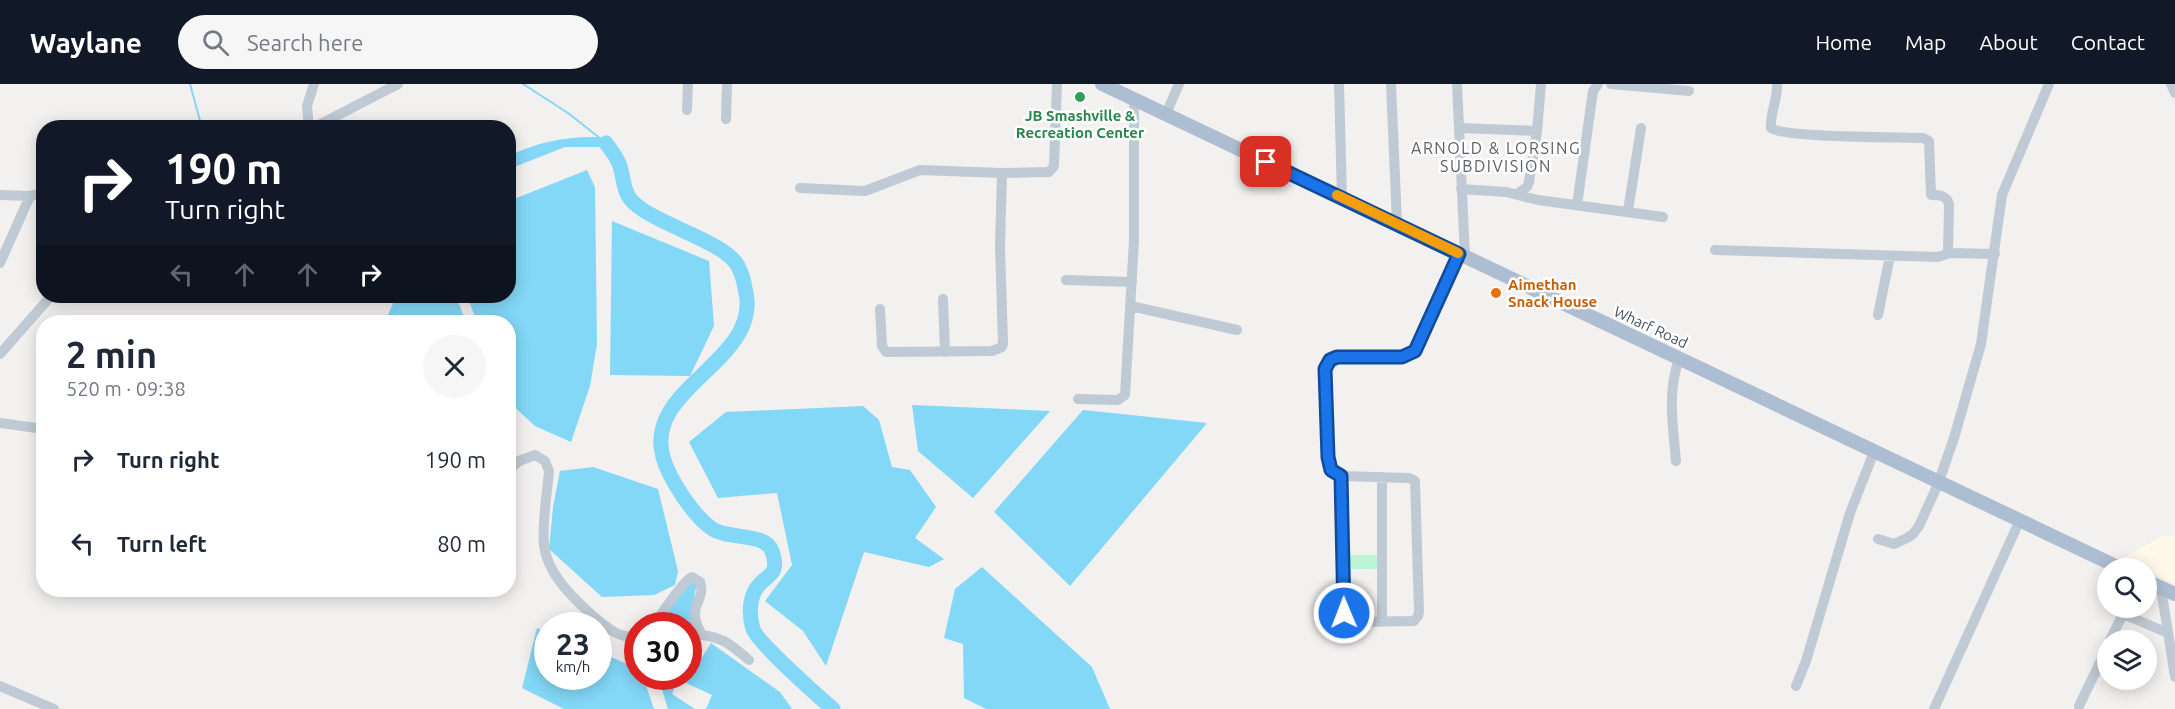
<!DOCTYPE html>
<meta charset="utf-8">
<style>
:root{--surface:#fff;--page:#f6f6f7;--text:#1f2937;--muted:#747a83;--accent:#111827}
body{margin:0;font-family:Ubuntu,sans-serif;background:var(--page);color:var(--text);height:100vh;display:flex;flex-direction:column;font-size:22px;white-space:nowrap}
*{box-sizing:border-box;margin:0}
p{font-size:20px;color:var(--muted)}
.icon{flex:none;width:33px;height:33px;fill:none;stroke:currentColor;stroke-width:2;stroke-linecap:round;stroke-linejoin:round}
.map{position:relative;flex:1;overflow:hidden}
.drawer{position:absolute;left:36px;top:231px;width:480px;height:282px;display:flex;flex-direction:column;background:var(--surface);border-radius:24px;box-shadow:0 3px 15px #0003}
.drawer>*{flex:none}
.top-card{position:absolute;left:36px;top:36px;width:480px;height:183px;border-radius:24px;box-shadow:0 3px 15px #0003;background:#111827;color:#fff;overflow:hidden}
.controls{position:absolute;left:2097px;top:474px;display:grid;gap:12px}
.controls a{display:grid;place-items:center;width:60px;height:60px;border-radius:50%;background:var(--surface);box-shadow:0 3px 15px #0003;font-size:30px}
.speed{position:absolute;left:534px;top:528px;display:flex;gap:12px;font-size:30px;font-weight:700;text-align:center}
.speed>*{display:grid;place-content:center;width:78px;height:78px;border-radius:50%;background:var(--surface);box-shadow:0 3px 15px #0003;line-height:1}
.speed small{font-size:15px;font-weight:400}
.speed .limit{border:9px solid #d22;background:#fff;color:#111}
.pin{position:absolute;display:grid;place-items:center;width:51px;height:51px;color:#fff;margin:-26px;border-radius:12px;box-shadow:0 3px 9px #0006}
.me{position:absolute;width:66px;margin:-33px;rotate:359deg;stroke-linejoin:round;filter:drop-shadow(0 0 4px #0008)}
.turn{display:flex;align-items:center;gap:21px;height:126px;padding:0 30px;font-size:27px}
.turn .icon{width:78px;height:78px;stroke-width:2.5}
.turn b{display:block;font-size:42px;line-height:51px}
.lanes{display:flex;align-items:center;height:57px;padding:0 30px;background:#0003;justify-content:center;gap:30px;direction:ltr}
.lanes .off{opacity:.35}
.round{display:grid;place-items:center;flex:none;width:63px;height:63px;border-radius:32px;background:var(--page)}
.overview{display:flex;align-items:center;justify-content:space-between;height:102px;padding:0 30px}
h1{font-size:36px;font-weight:700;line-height:45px}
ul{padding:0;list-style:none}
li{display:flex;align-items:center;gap:18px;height:84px;padding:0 30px}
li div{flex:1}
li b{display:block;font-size:22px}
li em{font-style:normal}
header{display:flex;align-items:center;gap:36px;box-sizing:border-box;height:84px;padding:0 30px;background:var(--accent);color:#fff}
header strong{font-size:28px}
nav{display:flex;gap:33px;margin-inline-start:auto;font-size:21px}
.search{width:420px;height:54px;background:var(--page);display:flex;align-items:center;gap:15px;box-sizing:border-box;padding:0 21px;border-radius:33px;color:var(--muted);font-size:22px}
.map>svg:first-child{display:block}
</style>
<header>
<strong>Waylane</strong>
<div class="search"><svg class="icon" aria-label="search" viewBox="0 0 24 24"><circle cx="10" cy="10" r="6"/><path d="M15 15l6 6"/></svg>Search here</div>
<nav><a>Home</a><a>Map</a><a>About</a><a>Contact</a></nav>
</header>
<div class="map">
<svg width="2175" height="625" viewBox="0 0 2175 625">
<rect width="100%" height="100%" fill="#f3f0f0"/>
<path fill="#fef9e9" d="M2162,452H2175V500L2147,487L2146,484H2142L2121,475Z"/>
<path fill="#bbf5d5" d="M1347,471H1377V485H1347Z"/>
<path fill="#83d7f7" d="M599,53L609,63H565L509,85V72C536,58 568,52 599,53Z
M587,86L595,103L597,260L590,302L571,358L535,342L509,318L508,238H477L467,212H508L509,117Z
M612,137L709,177L714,242L690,292L610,291Z
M396,212H456L466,238H385Z
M912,321L1050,327L973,414L918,367Z
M863,322L879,336L892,383L910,386L936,423L915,454L944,475L929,483L864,468L826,582L803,547L765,517L792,481L777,409L718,414L689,358L726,328Z
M1083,326L1207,339L1070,502L994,428Z
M593,383L658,405L678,487L675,501L654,511L602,513L549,465L553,423L560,387Z
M982,483L1092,583L1110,625H986L964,614L963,560L944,554L955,505Z
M685,496L697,498L693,521L695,543L661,526Z
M537,544L547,548L548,592H598L599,568L637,584L638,592L643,593L654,625H564L522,604Z
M711,559L780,608L792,625H706L712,611L686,599Z
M658,593H679L672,610L695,625H668Z"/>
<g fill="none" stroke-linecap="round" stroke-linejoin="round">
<path stroke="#83d7f7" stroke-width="2" d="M190,0L202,44
M523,0L568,29L606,59"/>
<path stroke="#83d7f7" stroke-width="15" d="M606,59C611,66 617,73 620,82C624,95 623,109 634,119C659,142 724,157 738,182C741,188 744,197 745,204C765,277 643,302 663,373C669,395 693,431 711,444C727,456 765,448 772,467C781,493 765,490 756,505C749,516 749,533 753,545C758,559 819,613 833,625"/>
<path stroke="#c0cad4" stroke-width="10" d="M1339,0L1342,114
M1391,0L1397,140
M1457,0L1465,172
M1611,0L1689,7
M1777,0C1778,16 1770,27 1771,44C1783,54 1900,53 1923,54L1929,57L1931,111C1940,111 1946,111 1949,120L1948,169
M2171,0L2175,9
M687,26L688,0
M1166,30L1179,0
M726,35L727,0
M309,44L307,22L314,0
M313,44L398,0
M1459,44L1537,47
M800,104L865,107L920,86L1002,89L1049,88L1054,82L1057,0
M1461,105L1506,108L1538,116L1663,133
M1517,110L1527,103L1529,98L1537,47L1541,0
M0,111L30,112L44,109
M1577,121L1593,7L1598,0
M1628,127L1641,44
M1715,166L1938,173L1950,169L1995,170
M0,179L30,112
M1066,196L1132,198
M943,215L945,268
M1131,222L1237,246
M880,225L882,262L886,268L992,267L1002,263L1003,259L1000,162L1002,89
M1878,231L1890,172
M0,270L51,212
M1078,315L1118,316L1125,311L1134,156V15
M0,339L44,345
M1676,377C1673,343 1667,308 1679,275
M508,387L519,377L535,371L545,377L549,387C547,411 542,437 544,461C547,490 573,514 593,532C608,544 617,554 638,553
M1341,392L1344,529L1347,536L1353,538L1414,537L1418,532L1419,528L1415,397L1409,394L1341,392L1331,386L1328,373L1325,285L1330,276L1337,273H1402L1415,267L1459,169
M1382,393V538
M1878,455L1894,460L1907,454L1913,450L1919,442L1938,400L1954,354L1981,260L2002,111L2049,0
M2161,504L2175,593
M2123,530L2168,549
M653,542C662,530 682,498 692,493L700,498C707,518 684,520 702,551C725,554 732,562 749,576
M2110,556L2126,524
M0,602L54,625
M1796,602L1806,577L1850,429L1874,368
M2079,622L2108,562
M1934,625L2019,438"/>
<path stroke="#adbed2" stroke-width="14" d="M1102,0L2120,484
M2146,497L2175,510"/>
</g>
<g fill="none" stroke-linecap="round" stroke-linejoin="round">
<defs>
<path id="route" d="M1266,78L1459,170L1415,267L1402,273H1337L1330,276L1325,285L1328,373L1331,386L1341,392L1344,529"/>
</defs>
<use href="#route" stroke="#114b97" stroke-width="15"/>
<use href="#route" stroke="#1a73e8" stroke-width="10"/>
<path stroke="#f59e0b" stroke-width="10" d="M1337,111L1458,169"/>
</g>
<circle fill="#2e9e5b" stroke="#fff" stroke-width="2" cx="1080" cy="13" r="6"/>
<circle fill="#e8710a" stroke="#fff" stroke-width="2" cx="1496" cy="209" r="6"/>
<g text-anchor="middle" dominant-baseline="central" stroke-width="5" stroke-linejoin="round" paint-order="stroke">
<g font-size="15" font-weight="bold" fill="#27864d" stroke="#fff">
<text x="1080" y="31">JB Smashville &amp;<tspan x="1080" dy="17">Recreation Center</tspan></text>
</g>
<g font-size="15" font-weight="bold" fill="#c56008" stroke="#fff" text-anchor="start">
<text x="1508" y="200">Aimethan<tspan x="1508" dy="17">Snack House</tspan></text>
</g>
<g font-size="15" fill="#465261" stroke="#fff">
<text transform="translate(1651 243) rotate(25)">Wharf Road</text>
</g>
<g font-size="16" letter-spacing="1.5" fill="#5c6066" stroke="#fff">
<text x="1496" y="64">ARNOLD &amp; LORSING<tspan x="1496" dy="18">SUBDIVISION</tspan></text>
</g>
</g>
</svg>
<div class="controls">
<a><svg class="icon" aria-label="search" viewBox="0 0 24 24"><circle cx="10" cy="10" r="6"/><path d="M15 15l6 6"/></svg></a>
<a><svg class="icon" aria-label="layers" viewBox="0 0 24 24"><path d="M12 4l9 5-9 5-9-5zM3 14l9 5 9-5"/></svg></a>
</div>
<div class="speed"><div>23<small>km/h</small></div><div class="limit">30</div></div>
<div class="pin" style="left:1266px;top:78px;background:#d93025"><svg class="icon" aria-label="arrive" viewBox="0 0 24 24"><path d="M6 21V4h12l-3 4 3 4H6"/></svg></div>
<svg class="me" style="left:1344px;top:529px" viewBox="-20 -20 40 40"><circle r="17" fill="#1a73e8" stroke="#fff" stroke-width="3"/><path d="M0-11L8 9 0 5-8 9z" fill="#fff"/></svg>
<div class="top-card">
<div class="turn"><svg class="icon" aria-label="right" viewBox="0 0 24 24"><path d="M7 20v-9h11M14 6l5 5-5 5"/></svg><div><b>190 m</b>Turn right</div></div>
<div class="lanes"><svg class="icon off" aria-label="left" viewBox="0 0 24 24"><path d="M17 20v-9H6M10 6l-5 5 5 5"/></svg><svg class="icon off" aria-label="ahead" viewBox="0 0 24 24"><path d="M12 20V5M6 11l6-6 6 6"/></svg><svg class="icon off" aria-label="ahead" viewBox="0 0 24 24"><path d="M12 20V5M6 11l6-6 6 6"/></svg><svg class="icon" aria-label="right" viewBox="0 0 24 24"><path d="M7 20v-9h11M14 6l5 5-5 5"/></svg></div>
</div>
<section class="drawer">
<div class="overview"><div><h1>2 min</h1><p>520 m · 09:38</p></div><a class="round"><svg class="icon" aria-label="close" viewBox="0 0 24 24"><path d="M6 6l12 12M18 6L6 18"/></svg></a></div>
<ul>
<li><svg class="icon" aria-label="right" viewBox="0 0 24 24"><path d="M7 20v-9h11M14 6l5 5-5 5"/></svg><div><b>Turn right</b></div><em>190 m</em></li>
<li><svg class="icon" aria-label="left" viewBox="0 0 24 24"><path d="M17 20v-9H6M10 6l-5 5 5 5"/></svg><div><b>Turn left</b></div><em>80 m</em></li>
</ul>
</section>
</div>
